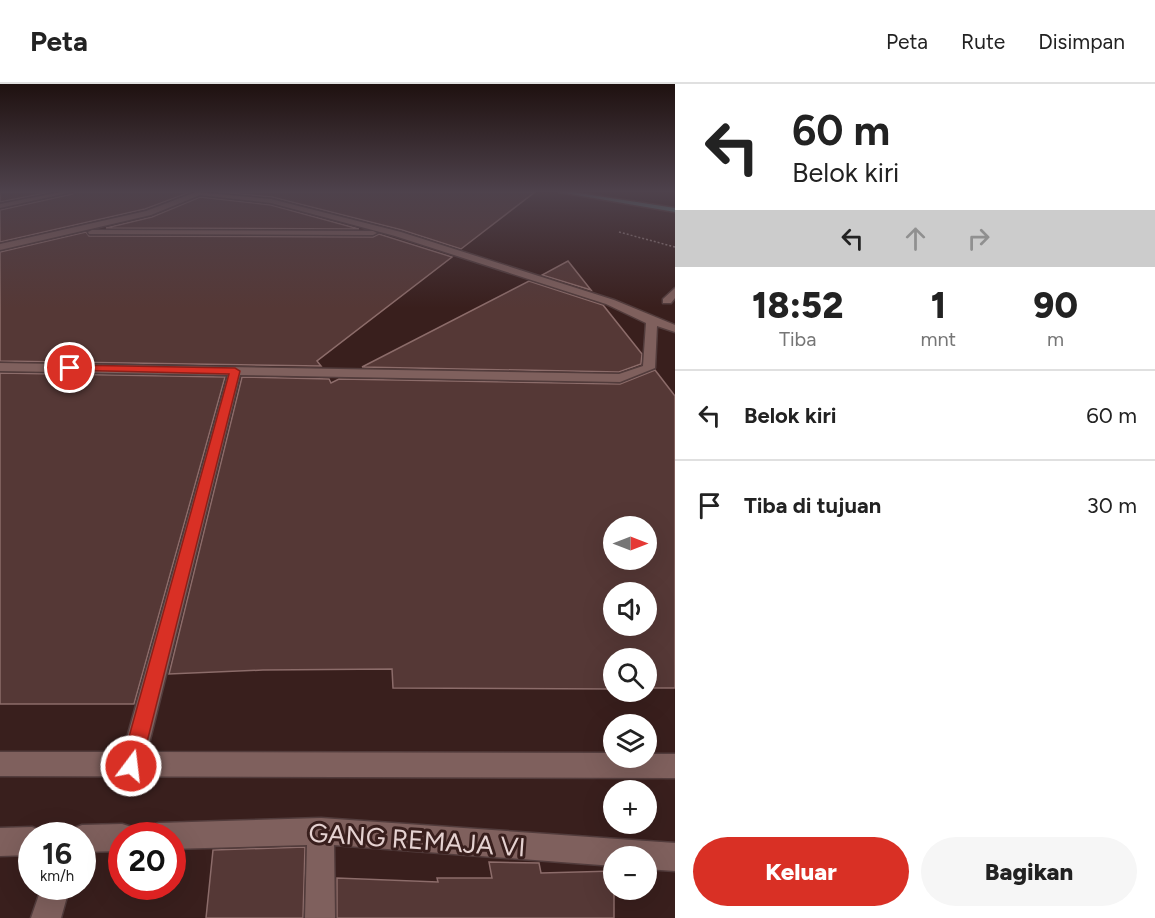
<!DOCTYPE html>
<html lang="id">
<meta charset="utf-8">
<style>
:root{--surface:#fff;--page:#f6f6f6;--text:#222;--muted:#767676;--line:#e0e0e0;--accent:#d93025}
body{margin:0;font-family:Figtree,sans-serif;background:var(--page);color:var(--text);height:100vh;display:flex;flex-direction:column;font-size:22px;white-space:nowrap}
*{box-sizing:border-box;margin:0}
p{font-size:20px;color:var(--muted)}
.icon{flex:none;width:33px;height:33px;fill:none;stroke:currentColor;stroke-width:2;stroke-linecap:round;stroke-linejoin:round}
.map{position:relative;flex:1;overflow:hidden}
.drawer{display:flex;flex-direction:column;background:var(--surface);width:480px}
.drawer>*{flex:none}
.top-card{background:#fff;color:var(--text);overflow:hidden}
.needle{width:39px;rotate:90deg}
.fabs{position:absolute;left:603px;top:432px;display:grid;gap:12px}
.fabs a{display:grid;place-items:center;width:54px;height:54px;border-radius:50%;background:var(--surface);box-shadow:0 6px 24px #0002;font-size:30px}
.speed{position:absolute;left:18px;top:738px;display:flex;gap:12px;font-size:30px;font-weight:700;text-align:center}
.speed>*{display:grid;place-content:center;width:78px;height:78px;border-radius:50%;background:var(--surface);box-shadow:0 6px 24px #0002;line-height:1}
.speed small{font-size:15px;font-weight:400}
.speed .limit{border:9px solid #d22;background:#fff;color:#111}
.pin{position:absolute;display:grid;place-items:center;width:51px;height:51px;color:#fff;margin:-26px;border:3px solid #fff;border-radius:50%;box-shadow:0 2px 6px #0007}
.me{position:absolute;width:66px;margin:-33px;rotate:15deg;stroke-linejoin:round;filter:drop-shadow(0 0 4px #0008)}
.turn{display:flex;align-items:center;gap:21px;height:126px;padding:0 18px;font-size:27px}
.turn .icon{width:78px;height:78px;stroke-width:2.5}
.turn b{display:block;font-size:42px;line-height:51px}
.lanes{display:flex;align-items:center;height:57px;padding:0 18px;background:#0003;justify-content:center;gap:30px;direction:ltr}
.lanes .off{opacity:.35}
.eta{display:flex;justify-content:space-evenly;align-items:center;height:102px;text-align:center}
.eta b{font-size:36px;font-weight:800;line-height:42px}
.action{display:flex;gap:12px;margin-top:auto;padding:12px 18px}
.action a{flex:1;height:69px;border-radius:36px;background:var(--accent);color:#fff;font-size:24px;font-weight:800;line-height:69px;text-align:center}
.action a+a{background:var(--page);color:var(--text)}
ul{padding:0;list-style:none}
li{display:flex;align-items:center;gap:18px;height:90px;padding:0 18px;border-top:2px solid var(--line)}
li div{flex:1}
li b{display:block;font-size:22px}
li em{font-style:normal}
header{display:flex;align-items:center;gap:36px;box-sizing:border-box;height:84px;padding:0 30px;background:var(--surface);border-bottom:2px solid var(--line)}
header strong{font-size:28px}
nav{display:flex;gap:33px;margin-inline-start:auto;font-size:21px}
main{display:flex;flex:1;min-height:0}
.map>svg:first-child{display:block}
</style>
<header>
<strong>Peta</strong>
<nav><a>Peta</a><a>Rute</a><a>Disimpan</a></nav>
</header>
<main>
<div class="map">
<svg width="675" height="834" viewBox="0 0 675 834">
<rect width="100%" height="100%" fill="#391f1d"/>
<path fill="#553836" stroke="#8c6c6a" stroke-width="1.5" fill-rule="evenodd" d="M0,108H51L0,118Z
M74,108H191L145,125L0,158V126L72,110Z
M216,108H535L461,165L402,146L272,113Z
M200,113L271,121L359,145L106,144L152,133Z
M86,148L89,152L373,153L379,150L452,173L317,277L321,282L0,277V168Z
M568,177L591,206L542,191Z
M529,197L603,221L642,270L641,280L619,288L362,283Z
M655,286L675,312V604H646V574H614V605L393,604L392,585L263,586L169,590L242,293L329,295L331,299L339,295L620,300ZM614,442H646V476H614ZM614,508H646V542H614Z
M0,289L225,293L134,620H0Z
M305,763L303,834H206L213,766Z
M489,778L539,779L541,789L614,787V834H337V794L438,798L437,794H492Z"/>
<g fill="none" stroke-linecap="round" stroke-linejoin="round">
<defs>
<path id="service" d="M196,108L271,115L401,148L614,216L675,241V248L657,242L655,284L620,298L240,291L147,668L614,669V674H646V670H675V694L0,692V668H123L228,291L0,287V279L619,290L643,282L646,239L606,220L395,152L271,119L200,111L151,131L0,166V160L146,127Z
M92,146L373,147L377,149L373,151L89,150L88,148Z"/>
<path id="minor" d="M61,108H72L0,124V120Z
M675,204V214L671,219H663V215Z
M321,734L675,759V787L646,785V772H614V782L334,761L335,834H305L307,761L172,765V752H146L149,742L159,739Z
M122,740L132,743L135,752H122V767L82,768V752H70L72,745L82,741Z
M32,743L42,747L43,752H32V771L0,772V744Z
M42,802H70L61,834H31Z"/>
<path id="primary" d="M559,108H572L675,124V128Z"/>
</defs>
<use href="#service" stroke="#523c3c" stroke-width="3"/>
<use href="#minor" stroke="#523c3c" stroke-width="3"/>
<use href="#primary" stroke="#523c3c" stroke-width="3"/>
<path stroke="#97817f" stroke-width="1.5" stroke-dasharray="2 2" stroke-linecap="butt" d="M619,148L675,163"/>
<use href="#service" fill="#7f605d" fill-rule="evenodd"/>
<use href="#minor" fill="#7f605d" fill-rule="evenodd"/>
<use href="#primary" fill="#578785" fill-rule="evenodd"/>
</g>
<linearGradient id="sky" x2="0" y2="1"><stop stop-color="#1f1110"/><stop offset="0.48" stop-color="#4e424c"/><stop offset="1" stop-color="#4e424c" stop-opacity="0"/></linearGradient>
<rect width="675" height="224" fill="url(#sky)"/>
<path fill="#d93025" stroke="#8d1f18" stroke-width="1.5" d="M70,281L235,284L240,287L141,682L138,689L131,692L124,689L121,682L229,290L67,286L65,284Z"/>
<g text-anchor="middle" dominant-baseline="central" stroke-width="6" stroke-linejoin="round" paint-order="stroke">
<g font-size="26" fill="#e5d2d1" stroke="#391f1d">
<text transform="translate(417 756) rotate(4)">GANG REMAJA VI</text>
</g>
</g>
</svg>
<div class="fabs">
<a><svg class="needle" viewBox="-14 -14 28 28"><path d="M0-13l5 13h-10z" fill="#e53935"/><path d="M0 13l5-13h-10z" fill="#767676"/></svg></a>
<a><svg class="icon" aria-label="sound" viewBox="0 0 24 24"><path d="M4 9h4l5-4v14l-5-4H4zM17 9q2 3 0 6"/></svg></a>
<a><svg class="icon" aria-label="search" viewBox="0 0 24 24"><circle cx="10" cy="10" r="6"/><path d="M15 15l6 6"/></svg></a>
<a><svg class="icon" aria-label="layers" viewBox="0 0 24 24"><path d="M12 4l9 5-9 5-9-5zM3 14l9 5 9-5"/></svg></a>
<a>+</a>
<a>−</a>
</div>
<div class="speed"><div>16<small>km/h</small></div><div class="limit">20</div></div>
<div class="pin" style="left:70px;top:284px;background:#d93025"><svg class="icon" aria-label="arrive" viewBox="0 0 24 24"><path d="M6 21V4h12l-3 4 3 4H6"/></svg></div>
<svg class="me" style="left:131px;top:682px" viewBox="-20 -20 40 40"><circle r="17" fill="#d93025" stroke="#fff" stroke-width="3"/><path d="M0-11L8 9 0 5-8 9z" fill="#fff"/></svg>
</div>
<section class="drawer">
<div class="top-card">
<div class="turn"><svg class="icon" aria-label="left" viewBox="0 0 24 24"><path d="M17 20v-9H6M10 6l-5 5 5 5"/></svg><div><b>60 m</b>Belok kiri</div></div>
<div class="lanes"><svg class="icon" aria-label="left" viewBox="0 0 24 24"><path d="M17 20v-9H6M10 6l-5 5 5 5"/></svg><svg class="icon off" aria-label="ahead" viewBox="0 0 24 24"><path d="M12 20V5M6 11l6-6 6 6"/></svg><svg class="icon off" aria-label="right" viewBox="0 0 24 24"><path d="M7 20v-9h11M14 6l5 5-5 5"/></svg></div>
</div>
<div class="eta">
<div><b>18:52</b><p>Tiba</p></div>
<div><b>1</b><p>mnt</p></div>
<div><b>90</b><p>m</p></div>
</div>
<ul>
<li><svg class="icon" aria-label="left" viewBox="0 0 24 24"><path d="M17 20v-9H6M10 6l-5 5 5 5"/></svg><div><b>Belok kiri</b></div><em>60 m</em></li>
<li><svg class="icon" aria-label="arrive" viewBox="0 0 24 24"><path d="M6 21V4h12l-3 4 3 4H6"/></svg><div><b>Tiba di tujuan</b></div><em>30 m</em></li>
</ul>
<div class="action"><a>Keluar</a><a>Bagikan</a></div>
</section>
</main>
